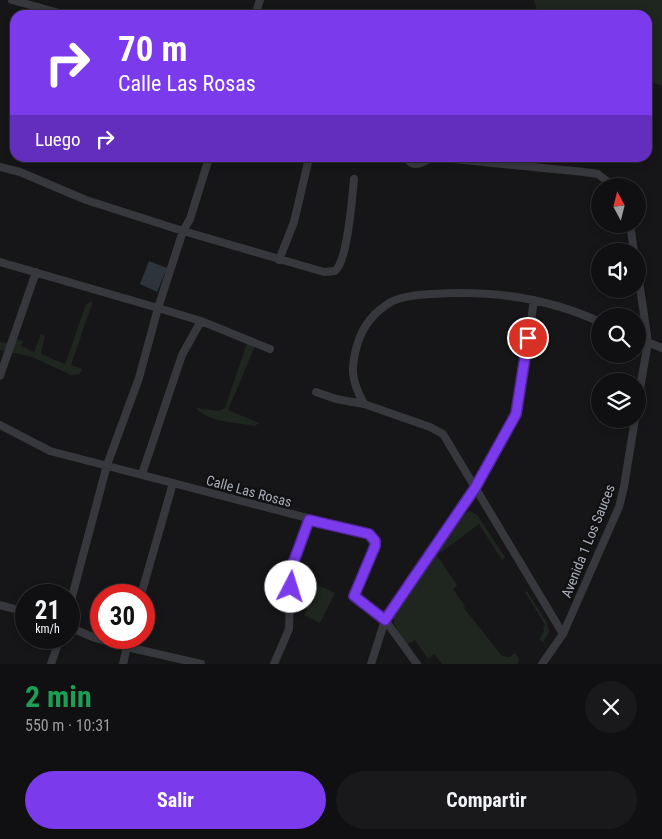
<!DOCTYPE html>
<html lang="es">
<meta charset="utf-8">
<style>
:root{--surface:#101012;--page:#19191b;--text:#f1f3f6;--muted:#9c9d9f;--line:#303032;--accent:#7c3aed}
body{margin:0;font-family:"Roboto Condensed",sans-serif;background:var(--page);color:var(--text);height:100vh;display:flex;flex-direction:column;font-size:19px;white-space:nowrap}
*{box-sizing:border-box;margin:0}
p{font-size:16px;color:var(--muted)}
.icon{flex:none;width:28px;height:28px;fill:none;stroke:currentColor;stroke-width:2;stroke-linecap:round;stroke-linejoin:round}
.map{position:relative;height:664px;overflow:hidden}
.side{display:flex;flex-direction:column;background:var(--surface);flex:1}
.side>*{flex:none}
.guide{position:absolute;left:10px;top:10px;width:642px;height:152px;border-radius:15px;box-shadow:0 2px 8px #0003,0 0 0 1px var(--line);background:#7c3aed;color:#fff;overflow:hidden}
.needle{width:32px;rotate:353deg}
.buttons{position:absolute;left:591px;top:178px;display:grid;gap:10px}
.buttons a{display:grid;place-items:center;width:55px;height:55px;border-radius:50%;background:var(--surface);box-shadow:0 2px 8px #0003,0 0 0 1px var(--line);font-size:25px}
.speed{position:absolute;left:15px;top:584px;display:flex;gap:10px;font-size:25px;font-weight:700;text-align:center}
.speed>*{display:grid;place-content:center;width:65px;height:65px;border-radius:50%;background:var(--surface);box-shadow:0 2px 8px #0003,0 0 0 1px var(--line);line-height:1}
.speed small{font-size:12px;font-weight:400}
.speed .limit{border:8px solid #d22;background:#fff;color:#111}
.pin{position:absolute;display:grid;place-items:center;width:42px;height:42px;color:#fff;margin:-21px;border:2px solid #fff;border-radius:50%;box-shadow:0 1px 5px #0007}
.me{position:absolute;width:55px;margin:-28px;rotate:5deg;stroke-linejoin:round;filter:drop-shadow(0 0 4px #0008)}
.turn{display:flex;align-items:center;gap:18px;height:105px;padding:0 25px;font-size:22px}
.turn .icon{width:65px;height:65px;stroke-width:2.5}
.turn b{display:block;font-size:35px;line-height:42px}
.then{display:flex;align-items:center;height:48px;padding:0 25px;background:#0003;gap:10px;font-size:19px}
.round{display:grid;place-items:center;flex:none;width:52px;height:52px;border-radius:26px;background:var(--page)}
.headline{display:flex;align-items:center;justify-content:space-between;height:85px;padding:0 25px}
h1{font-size:30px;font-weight:700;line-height:38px;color:#1e9e55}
.cta{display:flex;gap:10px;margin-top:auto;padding:10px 25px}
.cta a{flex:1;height:58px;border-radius:30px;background:var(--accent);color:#fff;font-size:20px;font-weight:700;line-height:58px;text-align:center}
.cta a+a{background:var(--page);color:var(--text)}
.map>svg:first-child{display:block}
</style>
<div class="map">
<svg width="662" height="664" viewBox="0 0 662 664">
<rect width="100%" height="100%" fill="#161618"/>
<path fill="#1e261f" d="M534,0H662V86L648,81V15H539Z
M93,301L71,365L82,369L80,374L71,375L32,357L0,350V342L12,344L15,339L23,341L21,346L34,352L41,334L45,336L41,354L65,364L86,304Z
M247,343L255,346L228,410L259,423L255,426C236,422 209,423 196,408L219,411L225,408Z
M470,511L477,515L505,557L502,560L479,524L439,554L437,552L460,516Z
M436,554L457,585L453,589L465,606L464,608L502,656L509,657L515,653L519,659L518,664H442L434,654L428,659L415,640L406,645L394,624V618Z
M305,578L318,584L308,604L296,598Z
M318,585L335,593L320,623L304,615Z
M527,591L547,623L549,632L543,642L539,639L544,631L543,628L545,625L525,592Z"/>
<path fill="#2c353c" d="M149,261L167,268L157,292L140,284Z"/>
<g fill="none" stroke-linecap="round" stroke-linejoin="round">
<path stroke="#37383d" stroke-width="8" d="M12,0L66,15
M255,15L260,0
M209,158L190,219L183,231L324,272L335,271C348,260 352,198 354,179
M407,158C413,169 423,162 431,158
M443,158L584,172L598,174L613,186
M0,167L20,172L86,200L183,231L158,308L201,321L182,355L142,474
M630,224L634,251
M279,260L294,222L309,158
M0,262L158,308L139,378L107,465L69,608
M638,274L648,342L638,400
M201,321L270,349
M638,338L662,348
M0,376L36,272
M316,392L336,399L364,404
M0,425L50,451L369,534L375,541V546L354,596L385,620L417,664
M141,595L173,483
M0,605L26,612
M69,627L95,638L127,647L129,638
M563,634L443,434L430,427L364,404C351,380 350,368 358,342C364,324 374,312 391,302C403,296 418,295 432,294C489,290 548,298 600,322
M51,664L60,638
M123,664L127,647L201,664
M274,664L289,629L291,569L309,520
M371,664L385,620L475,488L517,414L534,300
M542,664L563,634L619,507L624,487L635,419"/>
</g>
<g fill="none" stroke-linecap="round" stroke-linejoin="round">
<defs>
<path id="route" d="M291,587V569L309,520L369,534L375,541V546L354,596L385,620L475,488L516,414L528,338"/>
</defs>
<use href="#route" stroke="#51269a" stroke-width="12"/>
<use href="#route" stroke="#7c3aed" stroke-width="9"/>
</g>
<g text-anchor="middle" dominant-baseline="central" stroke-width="5" stroke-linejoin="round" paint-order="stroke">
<g font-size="14" fill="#a8adb8" stroke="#111113">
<text transform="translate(249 491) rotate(15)">Calle Las Rosas</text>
<text transform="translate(588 541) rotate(-68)">Avenida 1 Los Sauces</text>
</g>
</g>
</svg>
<div class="buttons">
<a><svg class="needle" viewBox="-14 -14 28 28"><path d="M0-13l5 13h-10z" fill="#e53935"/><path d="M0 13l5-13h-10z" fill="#9c9d9f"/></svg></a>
<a><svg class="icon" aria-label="sound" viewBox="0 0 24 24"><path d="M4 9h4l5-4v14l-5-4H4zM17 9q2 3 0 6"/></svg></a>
<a><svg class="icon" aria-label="search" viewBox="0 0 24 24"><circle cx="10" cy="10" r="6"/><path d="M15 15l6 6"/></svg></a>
<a><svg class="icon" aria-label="layers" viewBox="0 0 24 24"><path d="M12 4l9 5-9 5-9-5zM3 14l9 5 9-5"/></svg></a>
</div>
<div class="speed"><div>21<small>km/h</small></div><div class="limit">30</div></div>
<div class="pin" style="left:528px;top:338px;background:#d93025"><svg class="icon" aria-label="arrive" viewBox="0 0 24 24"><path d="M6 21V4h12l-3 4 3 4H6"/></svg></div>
<svg class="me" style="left:291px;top:587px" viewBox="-20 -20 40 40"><circle r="19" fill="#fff"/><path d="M0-13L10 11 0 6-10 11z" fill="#7c3aed"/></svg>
<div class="guide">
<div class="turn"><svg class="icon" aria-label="right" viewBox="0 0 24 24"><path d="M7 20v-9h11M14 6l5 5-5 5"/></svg><div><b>70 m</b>Calle Las Rosas</div></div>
<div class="then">Luego<svg class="icon" aria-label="right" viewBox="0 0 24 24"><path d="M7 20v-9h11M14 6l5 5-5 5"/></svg></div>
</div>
</div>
<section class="side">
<div class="headline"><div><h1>2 min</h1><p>550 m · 10:31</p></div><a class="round"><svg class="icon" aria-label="close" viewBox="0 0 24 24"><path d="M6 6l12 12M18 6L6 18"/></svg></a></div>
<div class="cta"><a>Salir</a><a>Compartir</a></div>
</section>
